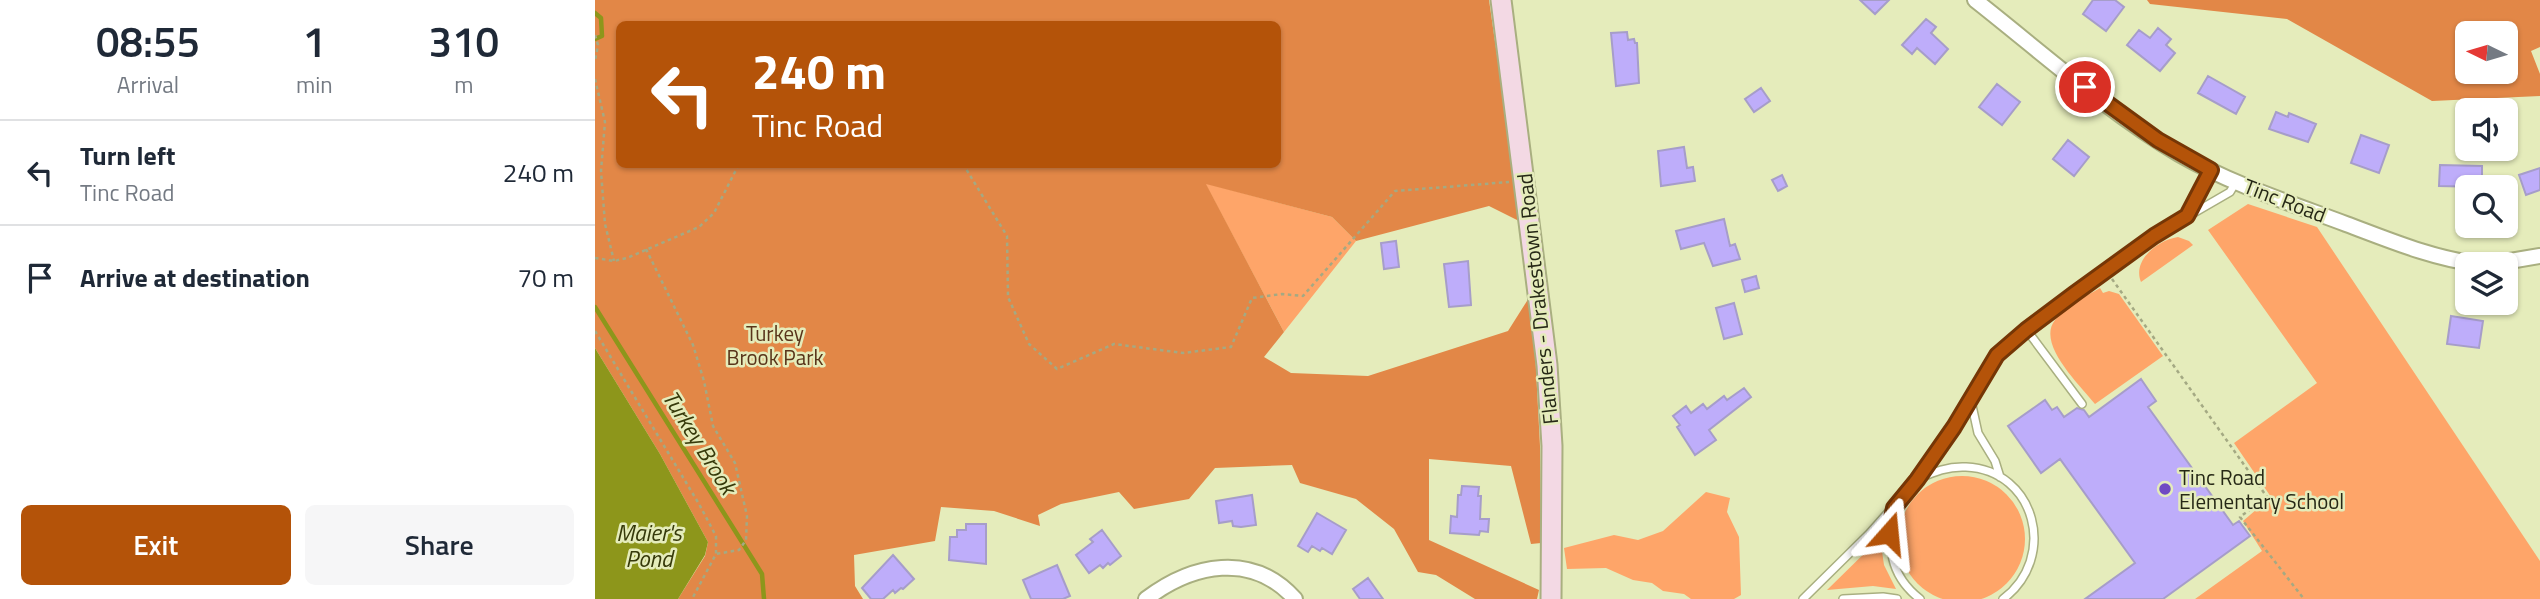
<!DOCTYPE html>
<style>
:root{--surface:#fff;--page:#f6f6f7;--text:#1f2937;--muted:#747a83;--line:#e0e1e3;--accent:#b45309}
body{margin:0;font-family:"Titillium Web",sans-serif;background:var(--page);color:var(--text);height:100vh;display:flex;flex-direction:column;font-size:26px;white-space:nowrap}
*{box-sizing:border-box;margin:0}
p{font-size:23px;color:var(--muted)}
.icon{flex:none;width:38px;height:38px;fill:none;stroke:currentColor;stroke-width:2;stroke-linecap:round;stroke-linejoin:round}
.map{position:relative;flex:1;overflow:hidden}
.panel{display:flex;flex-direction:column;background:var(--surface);width:595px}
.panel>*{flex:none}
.banner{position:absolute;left:21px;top:21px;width:665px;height:147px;border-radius:10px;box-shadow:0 2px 5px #0004;background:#b45309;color:#fff;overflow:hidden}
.needle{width:46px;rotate:275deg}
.fabs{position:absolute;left:1860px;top:21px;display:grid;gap:14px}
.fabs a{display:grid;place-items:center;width:63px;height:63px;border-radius:10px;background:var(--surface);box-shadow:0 2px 5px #0004;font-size:35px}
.pin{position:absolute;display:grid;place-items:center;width:60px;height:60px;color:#fff;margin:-30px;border:4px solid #fff;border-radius:50%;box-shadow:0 2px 7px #0007}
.me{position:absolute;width:77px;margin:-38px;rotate:18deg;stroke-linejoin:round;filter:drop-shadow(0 0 5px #0008)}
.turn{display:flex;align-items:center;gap:24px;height:147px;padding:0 21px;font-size:32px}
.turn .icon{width:91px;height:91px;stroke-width:2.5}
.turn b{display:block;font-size:49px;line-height:60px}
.eta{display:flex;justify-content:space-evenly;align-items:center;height:119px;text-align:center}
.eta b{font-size:42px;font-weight:600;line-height:49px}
.cta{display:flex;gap:14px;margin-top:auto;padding:14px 21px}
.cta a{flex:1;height:80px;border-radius:10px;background:var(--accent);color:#fff;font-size:28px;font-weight:600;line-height:80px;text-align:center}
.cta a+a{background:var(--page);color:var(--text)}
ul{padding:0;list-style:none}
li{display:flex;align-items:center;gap:21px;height:105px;padding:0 21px;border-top:2px solid var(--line)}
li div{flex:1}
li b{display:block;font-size:26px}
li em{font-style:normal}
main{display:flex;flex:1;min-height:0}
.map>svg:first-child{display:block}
</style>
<main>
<section class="panel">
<div class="eta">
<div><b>08:55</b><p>Arrival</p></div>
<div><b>1</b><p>min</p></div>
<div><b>310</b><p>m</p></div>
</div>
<ul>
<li><svg class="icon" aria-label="left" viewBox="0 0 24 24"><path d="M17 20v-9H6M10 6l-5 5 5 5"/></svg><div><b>Turn left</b><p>Tinc Road</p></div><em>240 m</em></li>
<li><svg class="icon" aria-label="arrive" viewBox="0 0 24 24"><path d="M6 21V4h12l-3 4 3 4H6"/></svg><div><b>Arrive at destination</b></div><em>70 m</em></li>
</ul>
<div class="cta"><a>Exit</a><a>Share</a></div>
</section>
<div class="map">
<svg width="1945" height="599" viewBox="0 0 1945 599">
<rect width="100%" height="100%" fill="#e5ecbb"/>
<path fill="#fea569" d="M610,183L737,217L761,241L689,332Z
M1653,204L1722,227L1945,561V599H1600L1667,551L1648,521L1676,497L1639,443L1722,383L1613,230Z
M1583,237L1594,241L1598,245L1546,282C1537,260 1563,240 1583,237Z
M1505,288L1508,293L1514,291L1524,294L1568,356L1500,404C1485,385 1441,344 1460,320C1470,307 1491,296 1505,288Z
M1304 539a63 63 0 1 1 126 0a63 63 0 1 1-126 0Z
M1111,492L1135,498L1132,512L1144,537L1146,595L1139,599H1096L1089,594L1068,591L1057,583L1038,580L1011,568L972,569L969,548L1019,535L1043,540L1068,531Z
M1285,538L1289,565L1301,589L1278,586L1232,590Z"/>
<path fill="#e28747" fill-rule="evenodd" d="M0,0H894L926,222L894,206L761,241L737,217L611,184L689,332L669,357L696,373L773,376L913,331L937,293L945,446L946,543L936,544L916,466L834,459V540L944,590L942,599H880L841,575L823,572L799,529L761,499L705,483L697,465L620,468L594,499L539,509L524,492L466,504L443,515L445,526L399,511L346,507L340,541L259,555L260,586L268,599H83L110,556L113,542L65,454L0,348ZM24,24H682V164H24Z
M1552,0H1945V47L1936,51L1945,74V96L1837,101L1692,19L1555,4ZM1872,33H1911V72H1872Z"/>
<path fill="#8d961b" d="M0,348L65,454L113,542L110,555L83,599H0Z"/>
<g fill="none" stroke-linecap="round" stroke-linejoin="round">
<path stroke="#8d961b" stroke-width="4.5" d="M0,13L6,18L7,36L0,39
M0,307L167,574L169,599"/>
</g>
<path fill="#beadfa" stroke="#a69dc9" stroke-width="2" d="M1265,0H1294L1280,14Z
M1498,0H1520L1529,7L1511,31L1488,14Z
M1331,19L1341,27L1336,33L1353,49L1340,64L1322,48L1317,54L1307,45Z
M1563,28L1576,39L1571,45L1580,53L1565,71L1532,45L1544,30L1555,38Z
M1032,32L1033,40L1039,39L1040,43H1042L1044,83L1021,86L1016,33Z
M1613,76L1650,97L1641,114L1603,93Z
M1402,84L1425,102L1407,125L1384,107Z
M1166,88L1175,101L1159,112L1150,99Z
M1681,112L1693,117L1694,113L1721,124L1713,142L1674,129Z
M1766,135L1794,145L1784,173L1756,163Z
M1473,140L1494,157L1479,176L1458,159Z
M1089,147L1092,168L1098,167L1100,181L1066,186L1063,151Z
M1845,165L1887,166V187L1844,186Z
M1945,168V190L1931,195L1924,175Z
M1187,175L1192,186L1183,191L1177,180Z
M1129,219L1135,246L1140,244L1145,259L1118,266L1109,243L1086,249L1081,231Z
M801,241L804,267L789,269L786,243Z
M873,261L876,305L854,307L849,264Z
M1161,276L1164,288L1150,292L1147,280Z
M1139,303L1147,334L1129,339L1121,308Z
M1856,316L1888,321L1884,348L1852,344Z
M1546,379L1561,401L1553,407L1638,525L1644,521L1655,536L1568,599H1490L1540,563L1465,459L1446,473L1413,426L1450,400L1457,410L1462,407L1469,417L1482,408L1489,410L1494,417Z
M1149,388L1156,397L1114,430L1121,440L1100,455L1082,427L1085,425L1078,416L1091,406L1096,413L1108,404L1112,409L1129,396L1132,400Z
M867,486L884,487L883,496H886L885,519H894L893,532L885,531L884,535L855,533L856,516L862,517L863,495H866Z
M657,495L661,525L646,527L638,526L637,521L624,523L621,501Z
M722,513L751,530L737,554L727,548L725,551L717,546L713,552L703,546Z
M371,524H391V564L354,560L355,537H362V530H371Z
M507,530L526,556L515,565L513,563L508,568L505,565L494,573L481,555L498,542L495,539Z
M298,555L319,579L308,589L306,588L300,593L298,590L288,599H276L267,588Z
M462,565L475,596L468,599H436L428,580Z
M773,578L788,599H765L758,589Z"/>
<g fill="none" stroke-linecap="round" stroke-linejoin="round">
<defs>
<path id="lane" d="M1592,216L1616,171
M1431,329L1487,404
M1376,401L1383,433L1400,461L1405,477
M1323,479C1339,472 1353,466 1371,467C1441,470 1463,558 1408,599
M1299,509C1292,545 1294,575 1325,599
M1208,599L1274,534L1322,480L1359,427L1402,355L1431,329L1523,261L1559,236L1635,192L1641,182
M1248,599L1288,597L1302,599"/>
<path id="street" d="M1380,0C1445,51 1513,112 1584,154C1636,184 1695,203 1751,224C1794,240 1836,258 1882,264
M1897,264L1945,256
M551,599C597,564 657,551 700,599"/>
<path id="secondary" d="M906,0L952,365L957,446L956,599"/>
</defs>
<use href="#lane" stroke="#a9af80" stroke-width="10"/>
<use href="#street" stroke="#a9af80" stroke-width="18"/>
<use href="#secondary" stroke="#a9af80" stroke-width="23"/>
<path stroke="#a4a983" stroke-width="2.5" stroke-dasharray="3.5 3.5" stroke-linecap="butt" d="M0,35L3,45L0,61
M0,79L10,122L6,171L10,224L19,261
M368,164L412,236L413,297L434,344L462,369L519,344L588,353L636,347L657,298L687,294L708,296L800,191L914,182
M51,249L98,345L109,381L118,426L140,463L152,516L151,540L144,550L121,554
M0,258L19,261L32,258L104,227L119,213L144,164
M1517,279L1672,497L1645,517L1709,599
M0,331L104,504L121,536V554L97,599"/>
<use href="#lane" stroke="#fff" stroke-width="7"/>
<use href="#street" stroke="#fff" stroke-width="14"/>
<use href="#secondary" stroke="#f3d9e4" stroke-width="19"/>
</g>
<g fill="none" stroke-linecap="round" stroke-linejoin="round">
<defs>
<path id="route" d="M1294,533L1299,508L1322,480L1359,427L1402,355L1431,330L1479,294L1559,236L1592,216L1616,170L1563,140L1490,87"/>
</defs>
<use href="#route" stroke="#753606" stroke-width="18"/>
<use href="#route" stroke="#b45309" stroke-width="12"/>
</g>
<circle fill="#704ac3" stroke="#e5ecbb" stroke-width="2.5" cx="1570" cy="489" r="7"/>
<g text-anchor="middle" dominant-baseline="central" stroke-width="5" stroke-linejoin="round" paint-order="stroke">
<g font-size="21" fill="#262816" stroke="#e5ecbb">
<text transform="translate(1690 200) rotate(21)">Tinc Road</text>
<text transform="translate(942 299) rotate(-96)">Flanders - Drakestown Road</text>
</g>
<g font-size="21" fill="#59341a" stroke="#e5ecbb">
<text x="180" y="333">Turkey<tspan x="180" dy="24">Brook Park</tspan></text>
</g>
<g font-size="21" fill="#262816" stroke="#e5ecbb" text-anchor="start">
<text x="1584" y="477">Tinc Road<tspan x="1584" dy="24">Elementary School</tspan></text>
</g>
<g font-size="23" font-style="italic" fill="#36390a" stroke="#e5ecbb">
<text transform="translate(105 442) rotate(58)">Turkey Brook</text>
<text x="54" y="532">Maier's<tspan x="54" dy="26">Pond</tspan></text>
</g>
</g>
</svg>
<div class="fabs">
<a><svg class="needle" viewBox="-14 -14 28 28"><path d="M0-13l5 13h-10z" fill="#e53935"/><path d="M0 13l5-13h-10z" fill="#747a83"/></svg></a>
<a><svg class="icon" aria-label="sound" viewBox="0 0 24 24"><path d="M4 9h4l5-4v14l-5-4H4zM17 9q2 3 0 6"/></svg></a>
<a><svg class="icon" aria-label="search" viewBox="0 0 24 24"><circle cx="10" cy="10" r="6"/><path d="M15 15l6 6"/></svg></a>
<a><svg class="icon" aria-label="layers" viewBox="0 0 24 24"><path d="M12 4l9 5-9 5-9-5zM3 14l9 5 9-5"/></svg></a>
</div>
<div class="pin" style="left:1490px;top:87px;background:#d93025"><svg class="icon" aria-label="arrive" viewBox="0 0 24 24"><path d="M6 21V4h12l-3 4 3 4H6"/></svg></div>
<svg class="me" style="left:1294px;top:533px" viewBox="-20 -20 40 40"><path d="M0-17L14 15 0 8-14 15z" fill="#b45309" stroke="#fff" stroke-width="4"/></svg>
<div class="banner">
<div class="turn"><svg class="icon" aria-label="left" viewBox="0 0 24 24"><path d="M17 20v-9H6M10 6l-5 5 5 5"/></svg><div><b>240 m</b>Tinc Road</div></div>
</div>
</div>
</main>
